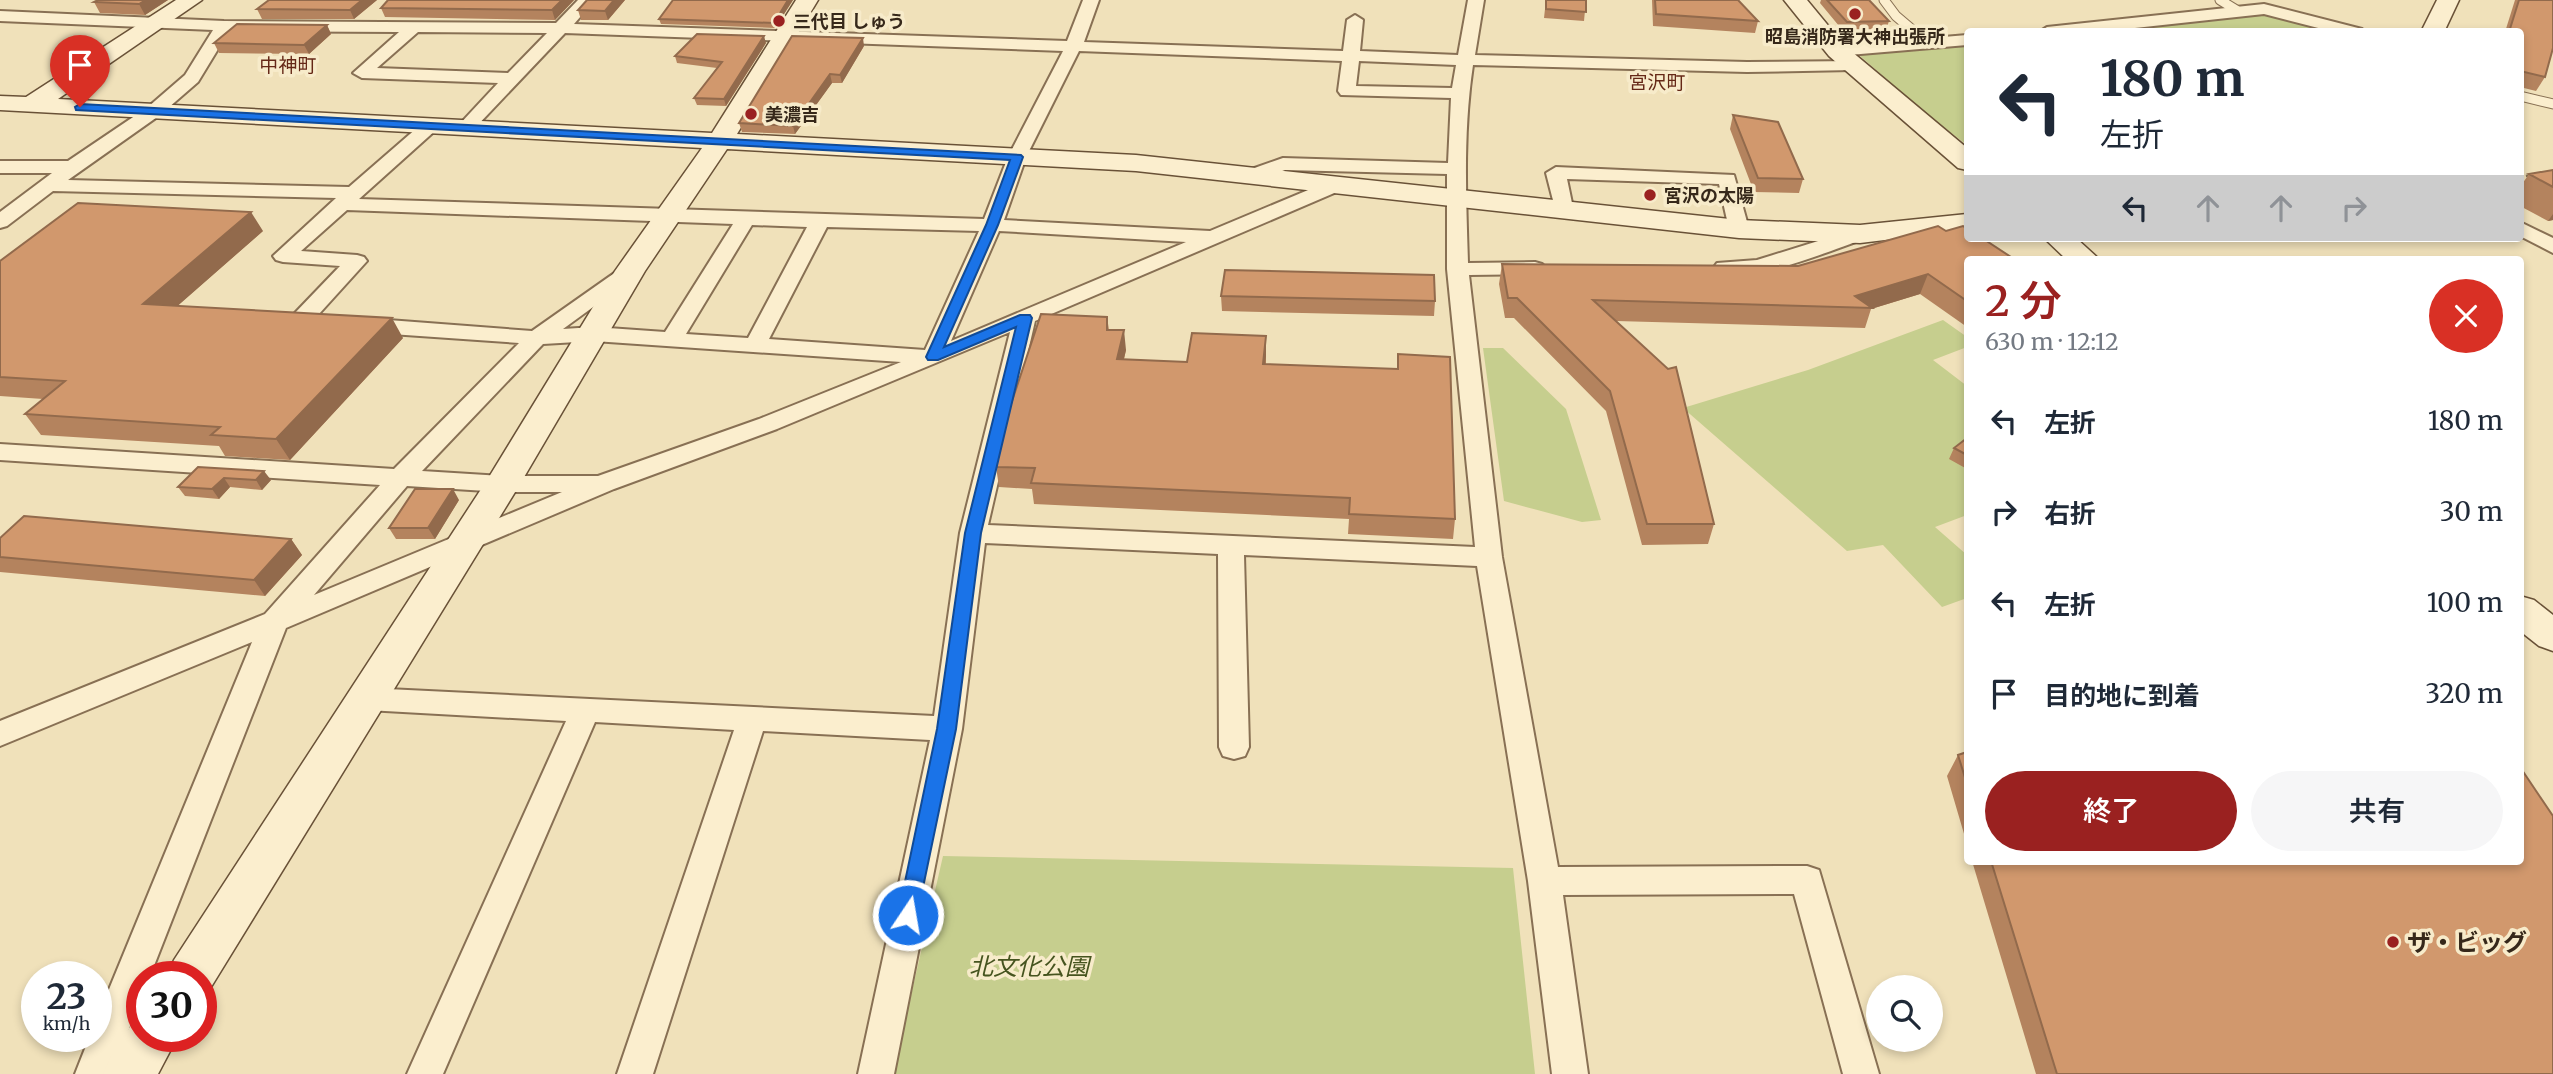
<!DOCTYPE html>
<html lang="ja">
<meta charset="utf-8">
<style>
:root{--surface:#fff;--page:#f6f6f7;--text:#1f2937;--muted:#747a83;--accent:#9a2120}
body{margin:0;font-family:Merriweather,"Noto Sans JP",serif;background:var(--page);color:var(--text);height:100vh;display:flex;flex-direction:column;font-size:26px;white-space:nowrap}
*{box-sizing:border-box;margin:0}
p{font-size:23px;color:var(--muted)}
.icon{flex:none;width:38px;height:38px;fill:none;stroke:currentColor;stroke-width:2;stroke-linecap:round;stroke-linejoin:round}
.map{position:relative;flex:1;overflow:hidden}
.details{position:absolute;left:1964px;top:256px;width:560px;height:609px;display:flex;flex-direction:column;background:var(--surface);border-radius:7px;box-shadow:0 4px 10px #0003}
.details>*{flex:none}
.guide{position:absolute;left:1964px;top:28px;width:560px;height:214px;border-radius:7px;box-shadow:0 4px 10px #0003;background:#fff;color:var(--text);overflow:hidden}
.fabs{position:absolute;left:1866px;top:975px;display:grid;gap:14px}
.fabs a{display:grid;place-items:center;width:77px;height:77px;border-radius:50%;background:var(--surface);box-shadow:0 4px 10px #0003;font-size:35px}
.speed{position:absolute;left:21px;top:961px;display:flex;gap:14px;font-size:35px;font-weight:700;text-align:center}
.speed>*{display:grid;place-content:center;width:91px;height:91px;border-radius:50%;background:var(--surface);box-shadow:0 4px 10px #0003;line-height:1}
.speed small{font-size:18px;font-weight:400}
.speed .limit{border:10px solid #d22;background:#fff;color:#111}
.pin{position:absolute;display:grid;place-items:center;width:60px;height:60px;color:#fff;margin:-72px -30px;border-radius:50% 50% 50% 0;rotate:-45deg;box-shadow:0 0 7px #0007}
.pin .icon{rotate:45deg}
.me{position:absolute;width:77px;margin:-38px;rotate:12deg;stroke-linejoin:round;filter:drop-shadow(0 0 5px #0008)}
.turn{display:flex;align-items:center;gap:24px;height:147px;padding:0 21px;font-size:32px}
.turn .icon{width:91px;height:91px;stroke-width:2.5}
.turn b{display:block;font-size:49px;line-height:60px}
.lanes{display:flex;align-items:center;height:66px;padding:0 21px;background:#0003;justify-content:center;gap:35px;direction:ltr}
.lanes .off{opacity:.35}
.round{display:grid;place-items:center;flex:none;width:74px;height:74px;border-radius:37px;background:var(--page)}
.overview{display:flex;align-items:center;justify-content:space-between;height:119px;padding:0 21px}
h1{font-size:42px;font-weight:600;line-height:52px;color:var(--accent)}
.cta{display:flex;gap:14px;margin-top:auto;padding:14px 21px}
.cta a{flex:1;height:80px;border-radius:42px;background:var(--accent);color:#fff;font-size:28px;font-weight:600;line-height:80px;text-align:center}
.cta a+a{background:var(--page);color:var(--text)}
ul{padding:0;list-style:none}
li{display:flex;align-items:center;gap:21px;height:91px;padding:0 21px}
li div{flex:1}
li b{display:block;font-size:26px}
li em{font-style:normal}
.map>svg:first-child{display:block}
</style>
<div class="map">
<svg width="2553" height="1074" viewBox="0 0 2553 1074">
<rect width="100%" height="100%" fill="#f0e1ba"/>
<path fill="#c6ce8e" d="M2266,14L2341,32H2093Z
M1967,44V145L1924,112L1859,55Z
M1943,320L1967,337V347L1933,360L1967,386V515L1935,527L1967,555V598L1942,607L1883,545L1847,551L1683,408L1808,370Z
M1483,348H1503L1566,409L1601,520L1582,522L1504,501Z
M943,856L1513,868L1535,1074H893Z"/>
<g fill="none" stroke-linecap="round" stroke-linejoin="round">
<defs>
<path id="lane" d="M1884,0L1896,16L1929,44
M2220,0L2238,11
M2520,96L2553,104"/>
<path id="street" d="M578,0H595L574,24L1067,41L1083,0H1099L1084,42L1343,51L1347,20L1355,15L1363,20L1360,51L1458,55L1468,0H1484L1475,55L1747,62L1859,61L1862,65L1853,70L1747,72L1473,65C1463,131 1466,197 1468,263L1535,262L1542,264L1546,268L1542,272L1535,274L1469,275L1502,557L1558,867L1807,866L1819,870L1879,1074H1843L1794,894L1563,895L1588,1074H1552L1528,881L1477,566L1244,555L1249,747L1245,756L1234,759L1223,756L1219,747L1218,554L985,543L962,729L894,1074H858L930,740L763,731L653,1074H617L734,730L595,722L443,1074H407L566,721L367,710L357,707L352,699L357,691L367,688L934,716L960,533L1010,332L777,429L614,489L286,628L150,976H142V996L111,1074H75L90,1036H96V1021L252,642L0,746V721L265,614L380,485L0,460V444L394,469L519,343L362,332L354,330L351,325L354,320L362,318L532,331L623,267H637L641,271L637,275L563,329L594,327L665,332L733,224L347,210L301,251L357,255L364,257L367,261L309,325H293L290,320L293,315L340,266L283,262L276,260L273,256L336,198L53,191L7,226L0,228V212L52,173H0V161H68L148,107L185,75L213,30L0,21V11L224,21L556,23ZM229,31L399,32L353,73L362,78L498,83L457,127L466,132L472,131L565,33L1063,51L1008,157L984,219L359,199L437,129L440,125L437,121H425L349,187L68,180L160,115L198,82ZM418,32L547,33L508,73L377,68ZM1079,51L1342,61L1338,91L1341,95L1451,98L1448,163L1283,158L1246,171L1243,175L1253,181L1285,170L1447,174V269L1475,547L988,525L1035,321L1346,188L1349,184L1339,178L1332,180L1210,231L1004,220L1026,157ZM1359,61L1456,65L1452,88L1356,86ZM752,225L807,227L748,338L686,334ZM827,227L979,231L925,350L769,339ZM999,231L1186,242L951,341ZM594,341L901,362L759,419L598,476H502L422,471L543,344ZM407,486L502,492H562L314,595Z
M2264,4L2362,29L2364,32H2334L2264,14L2098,32H2039L2047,27Z
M1967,35V45L1837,56L1829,51L1837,46Z
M1556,167L1734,175L1749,229L1746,233H1732L1729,229L1719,184L1567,179L1573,208L1570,212H1556L1546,173Z
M2520,222L2553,238V253L2520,236Z
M1860,228L1867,230L1870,234L1867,238C1825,252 1761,282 1717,271L1714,267L1717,263L1757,260Z"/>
<path id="secondary" d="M176,0H202L58,99L712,133L796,0H818L737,134L1136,155L1739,220L1860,225L1967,214V230L1860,243L1739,238L1136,171L727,149L645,271L520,484L208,992L201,995V976H167L174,960L489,477L615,271L702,148L0,110V96L26,97Z
M1784,0H1807L1845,46L1967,148V170L1958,168L1829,56Z
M2437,0H2459L2444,32H2421Z
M2044,238H2076L2099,259H2066Z
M2520,596L2534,600L2553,615V651L2539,646L2520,631Z
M142,1016V1036H178L158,1074H103L111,1056L135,1019Z"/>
</defs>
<use href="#lane" stroke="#887054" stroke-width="11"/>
<use href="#street" stroke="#887054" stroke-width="4"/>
<use href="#secondary" stroke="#695137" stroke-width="3"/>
<path stroke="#887054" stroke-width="2.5" stroke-dasharray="3.5 2.5" stroke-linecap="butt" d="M2520,177L2531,175"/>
<use href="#lane" stroke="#fbeece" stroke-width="9"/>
<use href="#street" fill="#fbeece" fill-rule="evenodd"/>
<use href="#secondary" fill="#fbeece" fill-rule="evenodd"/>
</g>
<path fill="#b4835e" d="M98,0H168L145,15L100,13L94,2Z
M377,0L354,19H262L257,9Z
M388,0H574L555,20L385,17L381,8Z
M587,0H625L608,20H581L578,10Z
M673,0H793L775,28L661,24L659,19Z
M1546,0H1586L1584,21L1544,18Z
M1652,0H1738L1758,21L1755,33L1653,26Z
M1821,0H1869L1889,21L1886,30L1844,32L1820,3Z
M2515,0H2553L2545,77L2536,91L2520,87V32H2505Z
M327,25L331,34L309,54L219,53L214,43Z
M766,43L726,106L697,105L694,98L717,68L677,63L675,56Z
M864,46L842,83H832L795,134L742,132L739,123Z
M1733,115L1803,179L1799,193L1754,192L1730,129Z
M2553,170V220L2548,221L2520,206V187L2529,174Z
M263,231L177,306L403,338L290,460L225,456L219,446L41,435L25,414L43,399L0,396V261Z
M1967,259V327L1920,294L1871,309L1865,328L1616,321L1714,524L1708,544L1642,545L1606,411L1514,318H1505L1499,284L1502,264L1798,266Z
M1221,296L1435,301L1434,316L1222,311Z
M1107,317L1109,330L1126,350L1124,359L1187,362L1266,336V364L1397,369L1398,354L1455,519L1453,539L1348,534L1349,519L1034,504L1032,489L999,487L996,467Z
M1967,438V469L1949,459L1954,448Z
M198,467L271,480L262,490L230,487L219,499L185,496L178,487Z
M459,500L435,539H396L389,528Z
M0,538L291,539L302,555L265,596L0,572Z
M1967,752V844L1947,776L1958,755Z
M1972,861H2520L2553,1074H2036Z"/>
<path fill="#926a4c" d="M146,0H168L145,15L139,4Z
M362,0H377L354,19L350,10Z
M562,0H574L555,20L552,10Z
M614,0H625L608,20L605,11Z
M788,0H793L775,28L774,23Z
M327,25L331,34L309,54L304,45Z
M764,36L766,43L726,106L724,99Z
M863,38L864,46L842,83L840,75Z
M830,74L832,83L795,134L793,126Z
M251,212L263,231L157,324L143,304Z
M2553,214V220L2548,221Z
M1928,274L1920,294L1871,309L1872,308L1855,296Z
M392,318L403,338L290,460L276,439Z
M1124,330L1126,350L1119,379L1117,359Z
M1266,336V356L1263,384V364Z
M264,471L271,480L262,490L256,480Z
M224,478L230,487L219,499L212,489Z
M453,489L459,500L435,539L428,528Z
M291,539L302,555L265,596L254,580Z"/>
<path fill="#d1986d" stroke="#926a4c" stroke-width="2" d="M98,0H146L139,4L94,2Z
M269,0H362L350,10L257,9Z
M388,0H562L552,10L381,8Z
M587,0H614L605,11L578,10Z
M673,0H788L774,23L659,19Z
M1546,0H1586V12L1546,9Z
M1655,0H1738L1758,21L1656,14Z
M1827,0H1869L1889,21L1847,22Z
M2519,0H2553V48L2545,77L2520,71V32H2509Z
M237,24L327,25L304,45L214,43Z
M697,34L764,36L724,99L694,98L722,62L675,56Z
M792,36L863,38L840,75L830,74L793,126L739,123Z
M1733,115L1778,122L1803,179L1758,178Z
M2553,170V187L2529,174Z
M78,203L251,212L143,304L392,318L276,439L211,435L220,427L25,414L65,381L0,377V261Z
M1938,226L1946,231L1963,226L1967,228V238H1982L2014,259H1967V301L1928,274L1855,296L1872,308L1593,300L1668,369L1676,367L1714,524H1647L1610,391L1517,298H1508L1502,264L1798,266Z
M1225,270L1434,275L1435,301L1221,296Z
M1041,314L1107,317V330H1124L1117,359L1187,362L1192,333L1266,336L1263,364L1398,369V354L1450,357L1455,519L1349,514L1350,498L1031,483L1035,468L996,467L1008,413Z
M1967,438V455L1954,448Z
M198,467L264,471L256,480L224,478L212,489L178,487Z
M415,489H453L428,528H389Z
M24,516L291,539L254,580L0,557V538Z
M1967,752V784L1958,755Z
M2520,767L2553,816V1074H2057L1991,861H2520Z"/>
<path fill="#1a73e8" stroke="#114b97" stroke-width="2" d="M80,104L1021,155L1023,157L998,225L944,347L1020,315H1030L1032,318L981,533L956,729L916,921L908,924L901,921L898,915L937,729L965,533L1016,327L938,360H928L926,357L986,225L1010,160L76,110L75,107Z"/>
<g fill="#9a2120" stroke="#f7ebca" stroke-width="2.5">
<circle cx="1855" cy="14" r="7"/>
<circle cx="779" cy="21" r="7"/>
<circle cx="751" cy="114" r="7"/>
<circle cx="1650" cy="195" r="7"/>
<circle cx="2393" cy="942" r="7"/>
</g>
<g text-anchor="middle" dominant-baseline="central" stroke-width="7" stroke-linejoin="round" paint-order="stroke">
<g font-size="18" font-weight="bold" fill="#36281a" stroke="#f7ebca" text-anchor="start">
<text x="793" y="21">三代目 しゅう</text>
<text x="1855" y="36" text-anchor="middle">昭島消防署大神出張所</text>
<text x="765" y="114">美濃吉</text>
<text x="1664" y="195">宮沢の太陽</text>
</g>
<g font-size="19" fill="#652817" stroke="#f7ebca">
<text x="288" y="65">中神町</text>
<text x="1657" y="82">宮沢町</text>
</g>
<g font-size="24" font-weight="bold" fill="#36281a" stroke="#f7ebca" text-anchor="start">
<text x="2407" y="942">ザ・ビッグ</text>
</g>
<g font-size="24" font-style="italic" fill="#46541f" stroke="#f7ebca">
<text x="1029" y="966">北文化公園</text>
</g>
</g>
</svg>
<div class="fabs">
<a><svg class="icon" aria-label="search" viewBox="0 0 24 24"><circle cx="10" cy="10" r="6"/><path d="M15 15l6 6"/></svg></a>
</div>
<div class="speed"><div>23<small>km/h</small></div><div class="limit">30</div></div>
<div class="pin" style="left:80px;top:107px;background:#d93025"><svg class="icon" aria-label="arrive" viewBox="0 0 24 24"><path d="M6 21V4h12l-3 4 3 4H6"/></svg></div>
<svg class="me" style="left:908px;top:915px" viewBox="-20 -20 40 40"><circle r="17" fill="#1a73e8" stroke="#fff" stroke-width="3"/><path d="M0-11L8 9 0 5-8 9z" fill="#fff"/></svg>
<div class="guide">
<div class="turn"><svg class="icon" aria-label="left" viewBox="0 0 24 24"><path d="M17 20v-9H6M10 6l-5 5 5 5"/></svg><div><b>180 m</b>左折</div></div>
<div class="lanes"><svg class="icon" aria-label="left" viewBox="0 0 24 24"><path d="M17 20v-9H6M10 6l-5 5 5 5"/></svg><svg class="icon off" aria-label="ahead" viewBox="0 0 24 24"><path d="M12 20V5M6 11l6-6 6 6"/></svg><svg class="icon off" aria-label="ahead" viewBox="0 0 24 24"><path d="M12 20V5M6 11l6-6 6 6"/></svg><svg class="icon off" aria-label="right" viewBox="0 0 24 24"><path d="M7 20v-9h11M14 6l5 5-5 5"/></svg></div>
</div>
<section class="details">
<div class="overview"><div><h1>2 分</h1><p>630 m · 12:12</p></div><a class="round" style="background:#d93025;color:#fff"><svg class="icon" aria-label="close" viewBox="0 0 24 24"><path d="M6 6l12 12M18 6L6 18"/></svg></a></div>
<ul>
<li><svg class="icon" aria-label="left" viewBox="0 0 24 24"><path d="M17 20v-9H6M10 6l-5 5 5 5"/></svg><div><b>左折</b></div><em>180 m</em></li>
<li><svg class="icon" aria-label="right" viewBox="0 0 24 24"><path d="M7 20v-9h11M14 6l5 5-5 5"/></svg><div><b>右折</b></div><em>30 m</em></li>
<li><svg class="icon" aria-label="left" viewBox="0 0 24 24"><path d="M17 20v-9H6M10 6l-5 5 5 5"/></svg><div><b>左折</b></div><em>100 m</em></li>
<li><svg class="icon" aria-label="arrive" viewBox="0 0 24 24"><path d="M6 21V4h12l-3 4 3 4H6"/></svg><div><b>目的地に到着</b></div><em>320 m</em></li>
</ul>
<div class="cta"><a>終了</a><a>共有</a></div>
</section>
</div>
